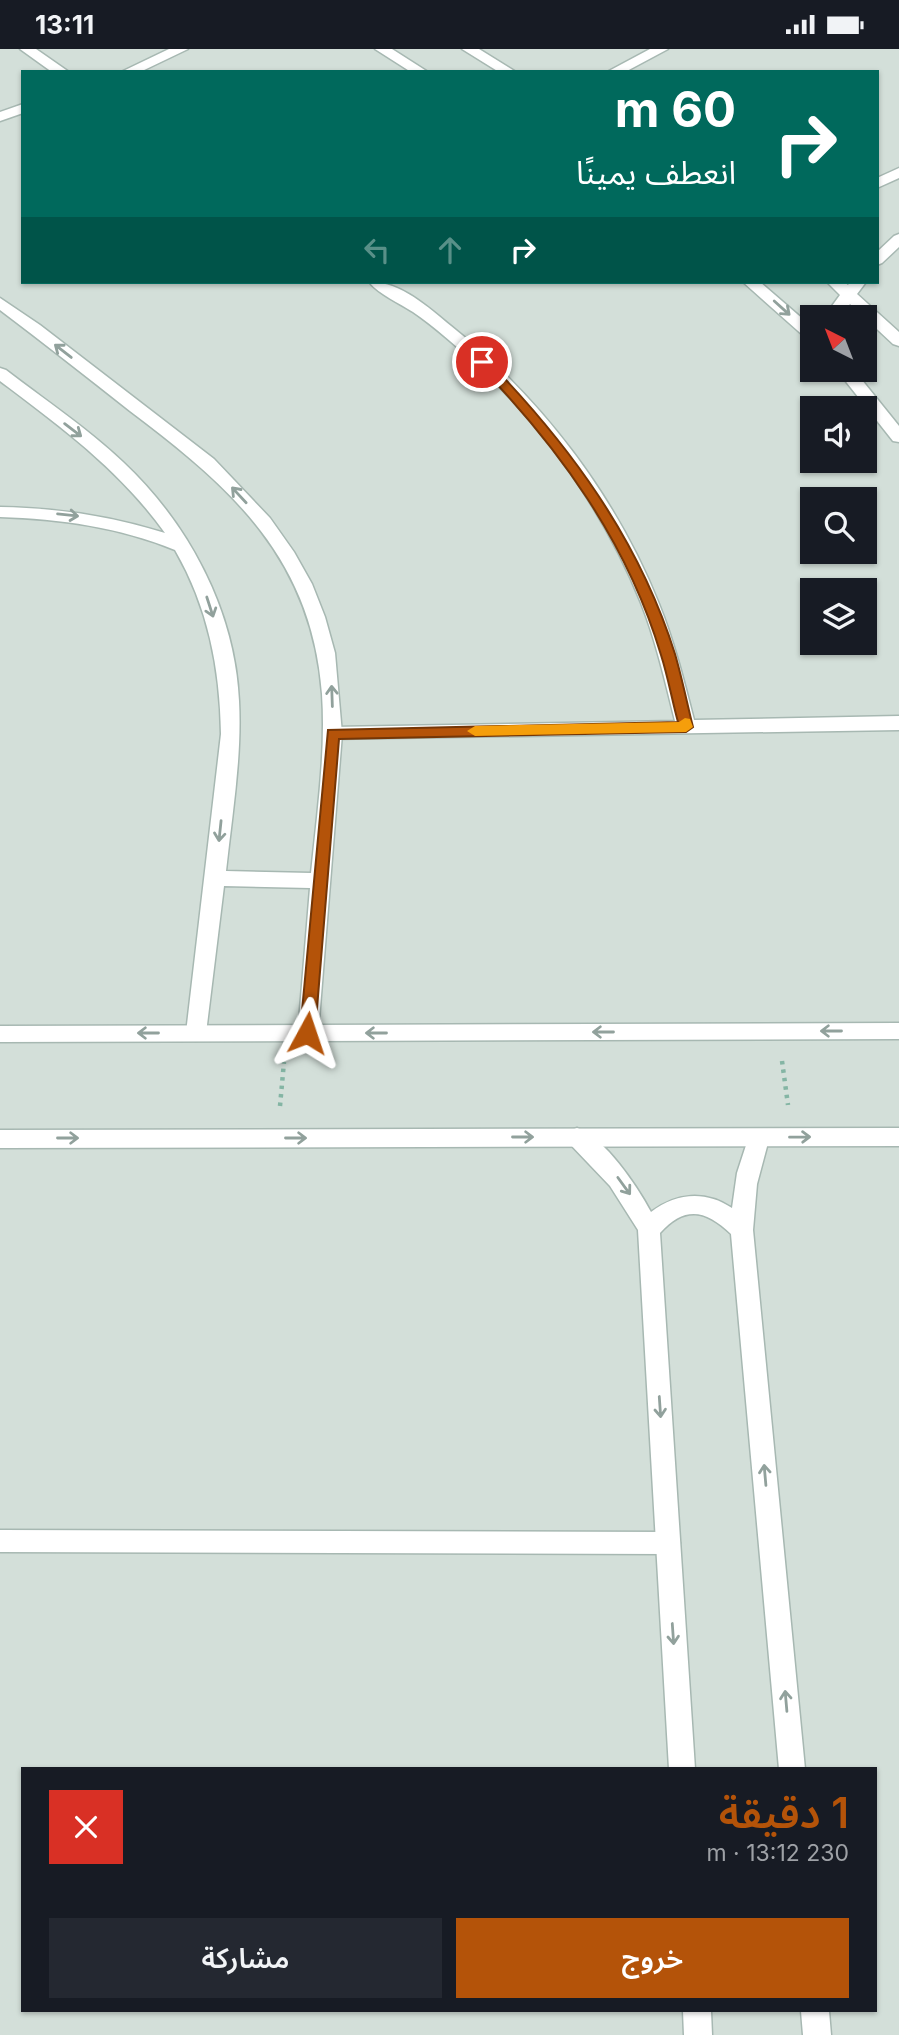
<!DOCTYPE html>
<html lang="ar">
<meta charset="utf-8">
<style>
:root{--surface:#171b24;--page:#242831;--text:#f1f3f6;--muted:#9ea1a6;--accent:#b45309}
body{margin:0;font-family:Inter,"Noto Sans Arabic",sans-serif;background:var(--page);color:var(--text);direction:rtl;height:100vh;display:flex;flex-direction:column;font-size:26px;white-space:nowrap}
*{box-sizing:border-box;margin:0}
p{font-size:23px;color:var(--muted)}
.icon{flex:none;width:38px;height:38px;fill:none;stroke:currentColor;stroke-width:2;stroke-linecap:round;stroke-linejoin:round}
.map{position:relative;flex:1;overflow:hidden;direction:ltr}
.sheet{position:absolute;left:21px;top:1718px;width:856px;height:245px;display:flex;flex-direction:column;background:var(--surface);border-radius:0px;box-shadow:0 2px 5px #0004;direction:rtl}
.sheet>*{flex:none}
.banner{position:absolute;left:21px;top:21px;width:858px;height:214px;border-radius:0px;box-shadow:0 2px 5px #0004;direction:rtl;background:#00695c;color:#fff;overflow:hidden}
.needle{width:46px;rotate:318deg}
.controls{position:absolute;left:800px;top:256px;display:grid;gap:14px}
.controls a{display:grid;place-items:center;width:77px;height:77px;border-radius:0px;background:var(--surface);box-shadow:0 2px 5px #0004;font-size:35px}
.pin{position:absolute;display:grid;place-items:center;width:60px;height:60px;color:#fff;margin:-30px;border:4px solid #fff;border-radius:50%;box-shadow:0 2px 7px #0007}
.me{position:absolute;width:77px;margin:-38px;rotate:5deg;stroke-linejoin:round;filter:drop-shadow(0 0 5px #0008)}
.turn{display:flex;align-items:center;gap:24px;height:147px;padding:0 28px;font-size:32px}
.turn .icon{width:91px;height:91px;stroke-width:2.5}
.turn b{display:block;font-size:49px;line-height:60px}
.lanes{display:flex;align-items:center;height:66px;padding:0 28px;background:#0003;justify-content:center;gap:35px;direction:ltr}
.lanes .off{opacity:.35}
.round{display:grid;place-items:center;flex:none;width:74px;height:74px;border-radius:0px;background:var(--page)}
.headline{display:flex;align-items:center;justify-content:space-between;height:119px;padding:0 28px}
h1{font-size:42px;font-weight:600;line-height:52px;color:var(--accent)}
.action{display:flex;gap:14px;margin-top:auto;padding:14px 28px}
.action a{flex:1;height:80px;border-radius:0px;background:var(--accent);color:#fff;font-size:28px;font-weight:600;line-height:80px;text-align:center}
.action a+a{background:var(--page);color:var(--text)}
.status{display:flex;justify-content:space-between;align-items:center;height:49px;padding:0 35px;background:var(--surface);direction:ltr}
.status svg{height:19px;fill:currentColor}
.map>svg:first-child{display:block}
</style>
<div class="status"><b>13:11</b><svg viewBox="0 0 49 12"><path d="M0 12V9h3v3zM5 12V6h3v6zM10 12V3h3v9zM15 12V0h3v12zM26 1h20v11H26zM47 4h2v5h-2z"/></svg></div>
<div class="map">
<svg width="899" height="1986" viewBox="0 0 899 1986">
<rect width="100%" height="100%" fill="#e5efeb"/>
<path fill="#d3dfd9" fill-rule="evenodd" d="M0,0H899V1986H0ZM23,23H877V233H23ZM812,268H864V320H812ZM812,359H864V411H812ZM812,450H864V502H812ZM812,541H864V593H812ZM23,1720H875V1962H23Z"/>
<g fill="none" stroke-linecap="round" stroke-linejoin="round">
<defs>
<path id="service" d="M20,0H36L69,23H52Z
M169,0H188L140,23H121Z
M23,55V64L0,72V63Z
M369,233C400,232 428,258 451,277C541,349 616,447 659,555C674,592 684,632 694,671L899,667V681L326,690L324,685L326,680L333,678L675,672C665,632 656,592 641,554C605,464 546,380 475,314C455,296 435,278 413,263C399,254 380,246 369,233Z
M0,1481L668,1483L677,1486L680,1494L677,1502L668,1505L0,1503Z"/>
<path id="minor" d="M375,0H392L428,23H411Z
M462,0H479L516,23H499Z
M650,0H668L625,23H607Z
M899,119V129L877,139V129Z
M899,185V198L882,214L877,216V203L894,187Z
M743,233H760L812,278V291L806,289Z
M827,233H844L848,236L850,233H866L857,245L899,283V297L893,295L850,255L840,268H824L840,246Z
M0,249L40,276L214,410L270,469L294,503L312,535L325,568L335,604L342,685L318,984L315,990L308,992L301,990L298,984L310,839L224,837L206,984L203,990L196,992L189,990L186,984L221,685C220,619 208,558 175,501C118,478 61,470 0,468V458C57,459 111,467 165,484C120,421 61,378 0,332V319L6,321C45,351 87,379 123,413C188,474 235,561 239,652C242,708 232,766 226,822L311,824C317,765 326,704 322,645C312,509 231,438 130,362C87,328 44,294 0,261Z
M836,320H853L899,377V393L893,392Z
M577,1079C605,1089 637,1137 651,1163C676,1144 705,1141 732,1159L737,1124L750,1084L758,1081L766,1084L769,1090L757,1135L753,1181L805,1720H779L731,1185C706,1161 685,1156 660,1184L695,1720H669L638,1181L610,1137L569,1094L566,1088L569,1082Z
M683,1962H711L712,1986H684Z
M801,1962H829L831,1986H803Z"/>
<path id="tertiary" d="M899,974V990L0,993V977Z
M899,1079V1097L0,1099V1081Z"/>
</defs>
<use href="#service" stroke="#a7b8b2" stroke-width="3"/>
<use href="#minor" stroke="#a7b8b2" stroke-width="3"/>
<use href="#tertiary" stroke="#a7b8b2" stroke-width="3"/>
<path stroke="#84b5a4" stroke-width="4.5" stroke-dasharray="3.5 5" stroke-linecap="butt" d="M782,1012L788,1056
M280,1057L284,1013"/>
<use href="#service" fill="#fff" fill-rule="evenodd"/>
<use href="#minor" fill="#fff" fill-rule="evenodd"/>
<use href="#tertiary" fill="#fff" fill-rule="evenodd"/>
</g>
<defs><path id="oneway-shaft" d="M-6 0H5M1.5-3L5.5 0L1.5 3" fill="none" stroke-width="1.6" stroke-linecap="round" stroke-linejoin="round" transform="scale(1.75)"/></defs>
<g stroke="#91a19c">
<use href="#oneway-shaft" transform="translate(782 259) rotate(42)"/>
<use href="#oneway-shaft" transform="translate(63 302) rotate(-142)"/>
<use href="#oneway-shaft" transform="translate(73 381) rotate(37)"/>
<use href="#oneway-shaft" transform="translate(239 446) rotate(-133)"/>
<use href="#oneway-shaft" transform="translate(68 466) rotate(6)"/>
<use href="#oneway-shaft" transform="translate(210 558) rotate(72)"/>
<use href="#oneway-shaft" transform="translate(332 647) rotate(-92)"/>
<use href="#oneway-shaft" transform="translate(220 782) rotate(96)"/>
<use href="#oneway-shaft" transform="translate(831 982) rotate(180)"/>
<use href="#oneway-shaft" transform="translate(603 983) rotate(180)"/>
<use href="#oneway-shaft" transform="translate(148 984) rotate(180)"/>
<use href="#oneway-shaft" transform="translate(376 984) rotate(180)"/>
<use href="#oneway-shaft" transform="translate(523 1088)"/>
<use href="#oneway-shaft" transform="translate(800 1088) rotate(-1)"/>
<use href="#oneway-shaft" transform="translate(68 1089)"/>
<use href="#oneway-shaft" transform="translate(296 1089)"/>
<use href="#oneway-shaft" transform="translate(624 1137) rotate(54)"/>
<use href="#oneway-shaft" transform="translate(660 1358) rotate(86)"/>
<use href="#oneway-shaft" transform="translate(765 1426) rotate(-95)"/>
<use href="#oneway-shaft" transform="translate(673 1585) rotate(86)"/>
<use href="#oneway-shaft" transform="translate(786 1652) rotate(-95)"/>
</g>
<path fill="#b45309" stroke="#753606" stroke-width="2" d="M482,309L486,310C569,395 639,490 675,605C682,629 687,654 693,678L686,683L339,690L315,984L307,990L300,984L328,681L678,673C672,651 668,628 661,606C627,492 559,399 478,315L476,313Z"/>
<path fill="#f59e0b" d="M685,669L690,670L693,678L686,683L475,687L467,682L475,677L679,673Z"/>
</svg>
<div class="controls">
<a><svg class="needle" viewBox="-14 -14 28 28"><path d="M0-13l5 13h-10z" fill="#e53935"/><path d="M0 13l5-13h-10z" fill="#9ea1a6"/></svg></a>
<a><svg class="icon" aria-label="sound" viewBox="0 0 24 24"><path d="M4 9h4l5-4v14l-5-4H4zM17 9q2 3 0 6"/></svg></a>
<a><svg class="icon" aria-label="search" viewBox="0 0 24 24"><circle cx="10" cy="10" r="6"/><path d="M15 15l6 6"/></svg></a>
<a><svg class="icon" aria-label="layers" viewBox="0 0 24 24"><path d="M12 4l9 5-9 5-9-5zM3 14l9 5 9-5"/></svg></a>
</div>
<div class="pin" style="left:482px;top:313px;background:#d93025"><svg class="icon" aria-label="arrive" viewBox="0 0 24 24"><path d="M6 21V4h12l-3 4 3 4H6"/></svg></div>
<svg class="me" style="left:307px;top:984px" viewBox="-20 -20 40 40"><path d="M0-17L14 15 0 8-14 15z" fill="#b45309" stroke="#fff" stroke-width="4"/></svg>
<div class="banner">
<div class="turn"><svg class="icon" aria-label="right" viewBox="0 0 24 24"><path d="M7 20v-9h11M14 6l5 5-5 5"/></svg><div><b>60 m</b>انعطف يمينًا</div></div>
<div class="lanes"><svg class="icon off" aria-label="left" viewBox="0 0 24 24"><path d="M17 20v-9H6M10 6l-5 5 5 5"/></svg><svg class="icon off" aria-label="ahead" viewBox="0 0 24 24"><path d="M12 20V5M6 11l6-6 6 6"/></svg><svg class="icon" aria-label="right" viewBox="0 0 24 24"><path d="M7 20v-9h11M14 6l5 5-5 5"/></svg></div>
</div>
<section class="sheet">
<div class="headline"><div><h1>1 دقيقة</h1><p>230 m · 13:12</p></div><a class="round" style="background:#d93025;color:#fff"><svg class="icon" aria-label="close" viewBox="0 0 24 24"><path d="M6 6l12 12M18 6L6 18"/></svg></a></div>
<div class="action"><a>خروج</a><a>مشاركة</a></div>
</section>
</div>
